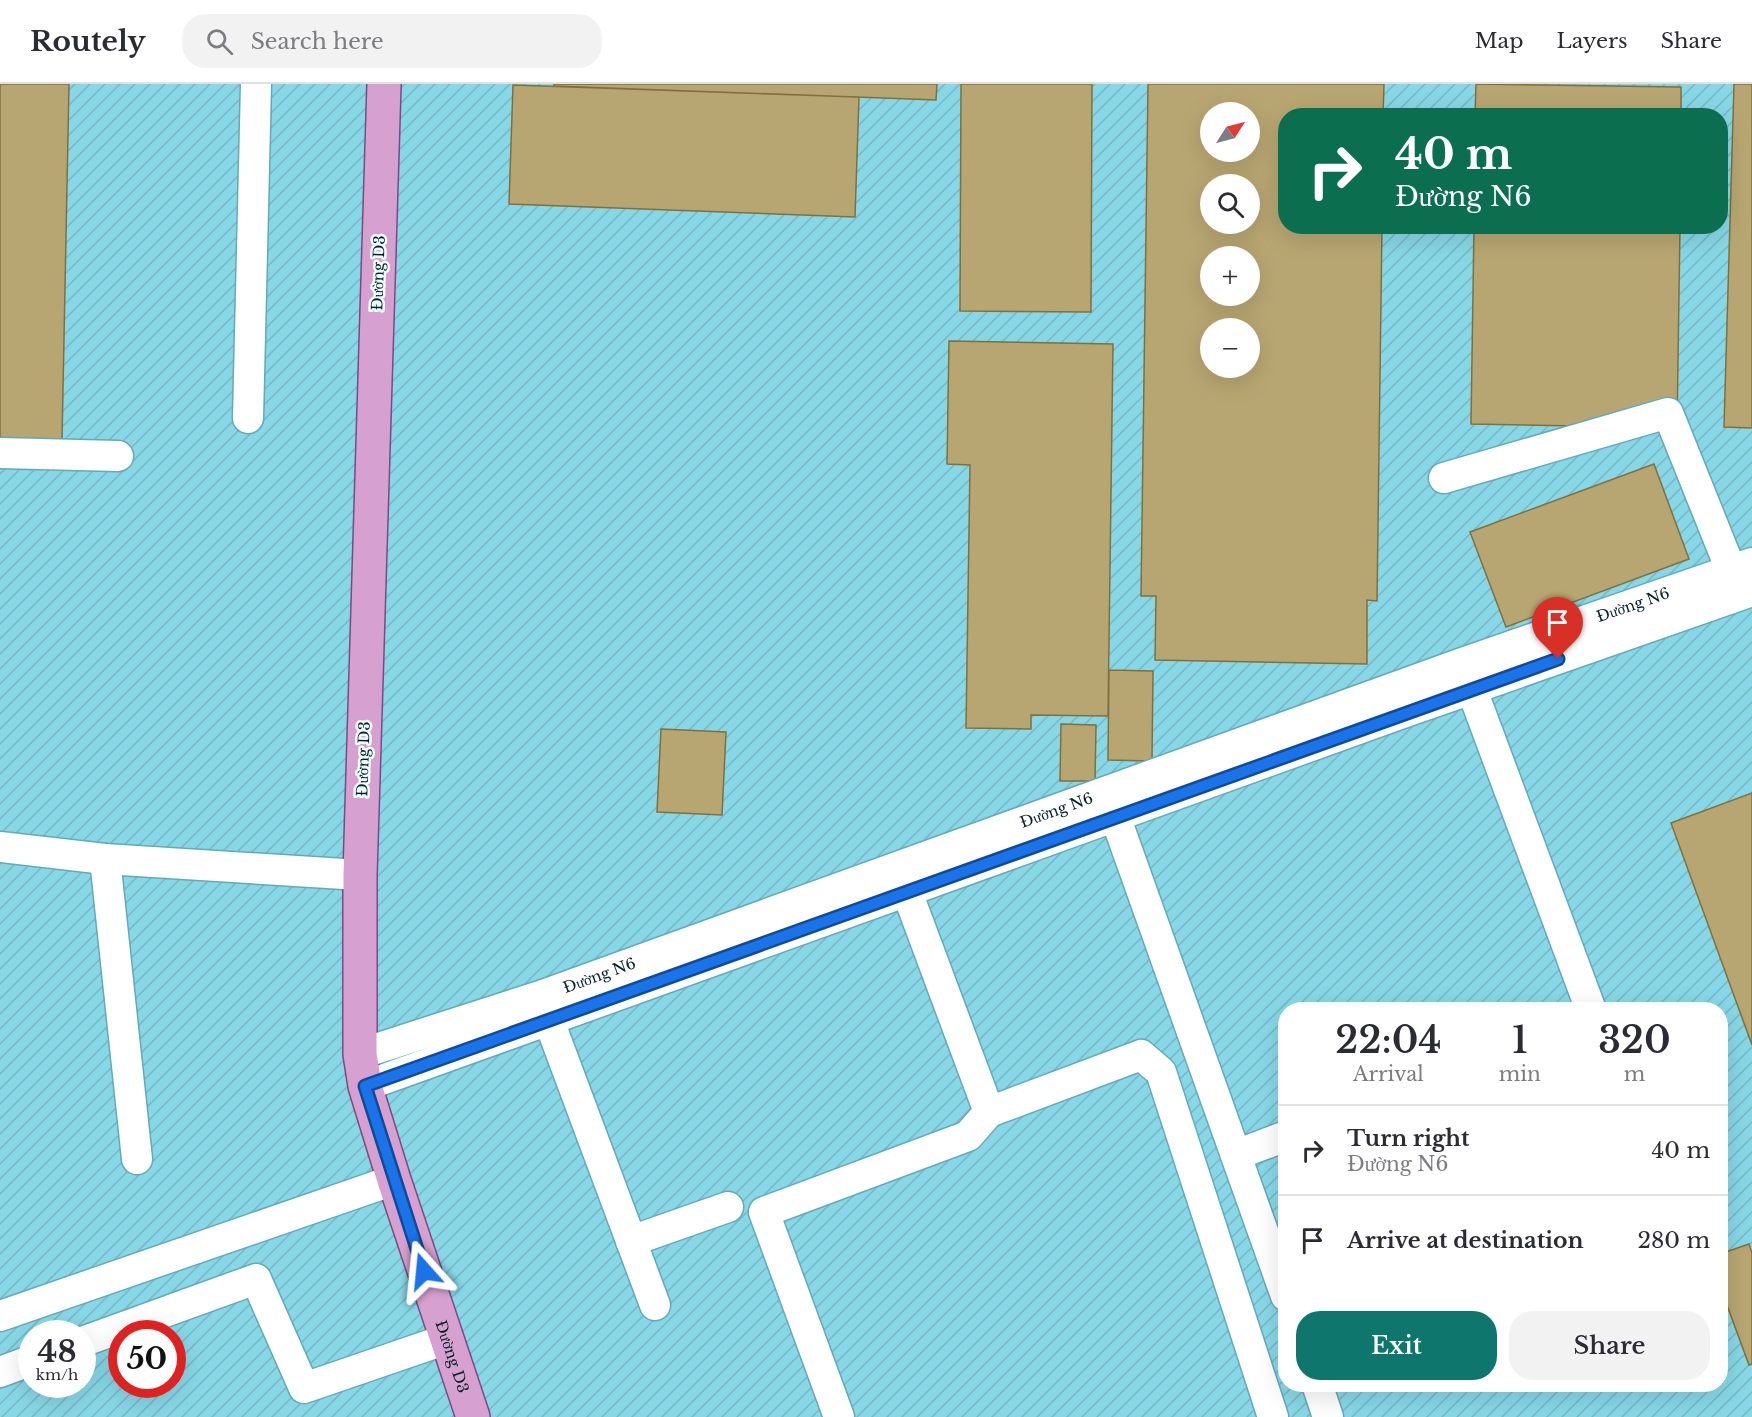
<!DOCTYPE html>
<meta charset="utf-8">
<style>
:root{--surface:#fff;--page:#f2f2f3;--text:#2b2b33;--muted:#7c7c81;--line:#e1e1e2;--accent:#0f766e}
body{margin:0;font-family:"Libre Baskerville",serif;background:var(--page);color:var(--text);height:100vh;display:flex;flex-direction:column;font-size:22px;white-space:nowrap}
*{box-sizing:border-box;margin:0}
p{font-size:20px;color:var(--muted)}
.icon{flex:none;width:33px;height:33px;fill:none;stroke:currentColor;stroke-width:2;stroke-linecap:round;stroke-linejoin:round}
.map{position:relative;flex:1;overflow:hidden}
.panel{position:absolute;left:1278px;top:918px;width:450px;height:390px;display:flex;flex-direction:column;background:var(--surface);border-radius:24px;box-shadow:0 6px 24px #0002}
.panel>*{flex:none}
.hud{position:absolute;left:1278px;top:24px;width:450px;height:126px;border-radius:24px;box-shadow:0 6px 24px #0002;background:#0b6e4f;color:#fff;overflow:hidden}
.needle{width:39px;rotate:54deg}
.controls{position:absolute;left:1200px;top:18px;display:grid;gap:12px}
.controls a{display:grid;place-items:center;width:60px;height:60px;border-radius:50%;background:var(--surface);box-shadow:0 6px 24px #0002;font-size:30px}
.speed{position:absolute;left:18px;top:1236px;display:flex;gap:12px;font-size:30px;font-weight:700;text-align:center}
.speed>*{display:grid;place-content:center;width:78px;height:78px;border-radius:50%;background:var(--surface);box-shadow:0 6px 24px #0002;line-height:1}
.speed small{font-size:15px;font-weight:400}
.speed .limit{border:9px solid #d22;background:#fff;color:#111}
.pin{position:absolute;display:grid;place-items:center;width:51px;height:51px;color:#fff;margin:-62px -26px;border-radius:50% 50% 50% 0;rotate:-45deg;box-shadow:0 0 6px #0007}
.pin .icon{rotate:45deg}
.me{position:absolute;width:66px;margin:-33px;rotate:342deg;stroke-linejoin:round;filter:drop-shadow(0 0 4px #0008)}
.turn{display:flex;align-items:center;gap:21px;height:126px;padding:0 18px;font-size:27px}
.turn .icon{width:78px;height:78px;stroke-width:2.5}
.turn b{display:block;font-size:42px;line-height:51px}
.eta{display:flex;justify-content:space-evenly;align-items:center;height:102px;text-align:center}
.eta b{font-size:36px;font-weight:600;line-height:42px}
.button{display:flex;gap:12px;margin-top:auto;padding:12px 18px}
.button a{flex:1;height:69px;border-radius:24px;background:var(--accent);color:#fff;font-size:24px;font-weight:600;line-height:69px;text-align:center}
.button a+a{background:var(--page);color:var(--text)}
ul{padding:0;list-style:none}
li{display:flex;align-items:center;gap:18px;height:90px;padding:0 18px;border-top:2px solid var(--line)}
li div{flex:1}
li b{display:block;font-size:22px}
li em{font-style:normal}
header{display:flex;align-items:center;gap:36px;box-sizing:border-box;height:84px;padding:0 30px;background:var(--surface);border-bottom:2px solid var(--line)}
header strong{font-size:28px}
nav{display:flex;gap:33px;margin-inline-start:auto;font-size:21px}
.search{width:420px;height:54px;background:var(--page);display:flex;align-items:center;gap:15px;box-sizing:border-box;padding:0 21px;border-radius:24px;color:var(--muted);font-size:22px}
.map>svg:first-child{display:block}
</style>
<header>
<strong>Routely</strong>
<div class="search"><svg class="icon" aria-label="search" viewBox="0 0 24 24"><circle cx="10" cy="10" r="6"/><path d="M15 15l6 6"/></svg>Search here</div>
<nav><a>Map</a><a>Layers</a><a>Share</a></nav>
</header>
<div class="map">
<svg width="1752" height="1333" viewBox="0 0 1752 1333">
<defs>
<pattern id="industrial-furrows" width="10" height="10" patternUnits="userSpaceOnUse" patternTransform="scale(1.5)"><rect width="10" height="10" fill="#88d7e7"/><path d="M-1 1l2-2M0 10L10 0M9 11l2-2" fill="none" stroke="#74b8c6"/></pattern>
</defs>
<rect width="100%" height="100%" fill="#9fe5f3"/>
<path fill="url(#industrial-furrows)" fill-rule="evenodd" d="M0,0H1752V1333H0ZM1210,28H1250V68H1210ZM1286,32H1720V142H1286ZM1210,100H1250V140H1210ZM1210,172H1250V212H1210ZM1210,244H1250V284H1210ZM1286,926H1720V1300H1286ZM32,1250H82V1300H32ZM122,1250H172V1300H122Z"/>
<path fill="#b8a672" stroke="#80703d" stroke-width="1.5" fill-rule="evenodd" d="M0,0H69L62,356L0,355Z
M554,0H937L936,16L554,2Z
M961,0H1092L1091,228L960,227Z
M1148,0H1384L1383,32H1286V142H1382L1377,517L1367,516V580L1155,576L1156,512H1141ZM1210,28H1250V68H1210ZM1210,100H1250V140H1210ZM1210,172H1250V212H1210ZM1210,244H1250V284H1210Z
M1476,0L1681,3V32H1475Z
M1734,0H1752V344L1724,343Z
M513,1L859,13L855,133L509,120Z
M1474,142H1680L1677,344L1471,340Z
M949,257L1113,260L1108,632L1031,631V645L966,644L970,381L947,380Z
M1654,380L1689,475L1506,543L1470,448Z
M1109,586L1153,587L1152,677L1108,676Z
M1061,640L1096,641L1095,697H1060Z
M661,645L726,648L722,731L657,728Z
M1752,709V961L1671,739Z
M1749,1160L1752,1169V1280L1749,1281L1720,1202V1170Z"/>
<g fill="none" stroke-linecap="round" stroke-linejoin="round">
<defs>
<g id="minor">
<path d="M248,334L256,0"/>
<path d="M0,369L118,372"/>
<path d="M1444,394L1668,329L1731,486"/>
<path d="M1465,587L1591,926"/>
<path d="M1115,732L1286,1212"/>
<path d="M0,763L105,775L360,791"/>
<path d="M105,775L137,1075"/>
<path d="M900,789L989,1028"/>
<path d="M542,918L655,1221"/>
<path id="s1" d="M360,970L540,912L1462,579L1752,479"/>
<path d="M365,1002L1403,629L1752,507"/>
<path d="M1236,1071L1286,1052"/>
<path d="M631,1157L728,1123"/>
<path d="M0,1232L394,1096"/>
<path d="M82,1258L256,1195L304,1304L447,1255"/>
<path d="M0,1288L32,1276"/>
<path d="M1317,1300L1328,1333"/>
<path d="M839,1333L764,1128L968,1052L989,1028L1141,971L1161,988L1273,1333"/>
</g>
<g id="major">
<path id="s2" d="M384,0L360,791V970L365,1002L394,1096L473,1333"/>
</g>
</defs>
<use href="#minor" stroke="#64a9b7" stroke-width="33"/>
<use href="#major" stroke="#7a4b80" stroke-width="36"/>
<use href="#minor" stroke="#fff" stroke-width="30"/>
<use href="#major" stroke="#d6a1d0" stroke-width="33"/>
</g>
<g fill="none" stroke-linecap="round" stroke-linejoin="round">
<defs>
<path id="route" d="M424,1187L365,1002L1558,575"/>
</defs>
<use href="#route" stroke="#114b97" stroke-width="15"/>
<use href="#route" stroke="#1a73e8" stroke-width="10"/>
</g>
<g text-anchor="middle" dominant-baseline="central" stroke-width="5" stroke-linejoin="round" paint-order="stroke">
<g font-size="15" fill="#042126" stroke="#effcff">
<text transform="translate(378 189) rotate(-88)">Đường D3</text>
<text stroke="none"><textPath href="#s1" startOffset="1350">Đường N6</textPath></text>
<text transform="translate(363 675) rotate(-88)">Đường D3</text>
<text stroke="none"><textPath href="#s1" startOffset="738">Đường N6</textPath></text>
<text stroke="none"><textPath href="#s1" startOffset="252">Đường N6</textPath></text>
<text stroke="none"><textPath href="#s2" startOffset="1287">Đường D3</textPath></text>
</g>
</g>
</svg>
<div class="controls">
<a><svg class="needle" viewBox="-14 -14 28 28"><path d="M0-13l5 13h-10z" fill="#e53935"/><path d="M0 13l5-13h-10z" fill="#7c7c81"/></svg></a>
<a><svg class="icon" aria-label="search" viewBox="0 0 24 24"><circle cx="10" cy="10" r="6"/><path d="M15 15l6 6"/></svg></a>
<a>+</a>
<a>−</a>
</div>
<div class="speed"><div>48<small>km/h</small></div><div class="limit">50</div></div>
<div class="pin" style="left:1558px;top:575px;background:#d93025"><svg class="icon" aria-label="arrive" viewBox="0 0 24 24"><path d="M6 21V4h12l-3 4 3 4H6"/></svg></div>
<svg class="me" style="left:424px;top:1187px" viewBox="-20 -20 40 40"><path d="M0-17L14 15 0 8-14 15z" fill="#1a73e8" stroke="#fff" stroke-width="4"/></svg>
<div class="hud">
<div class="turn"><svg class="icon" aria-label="right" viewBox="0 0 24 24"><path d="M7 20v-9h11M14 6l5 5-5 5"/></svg><div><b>40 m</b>Đường N6</div></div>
</div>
<section class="panel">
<div class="eta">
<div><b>22:04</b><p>Arrival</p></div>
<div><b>1</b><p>min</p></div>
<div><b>320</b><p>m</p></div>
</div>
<ul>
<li><svg class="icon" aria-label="right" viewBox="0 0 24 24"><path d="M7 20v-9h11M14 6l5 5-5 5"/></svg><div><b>Turn right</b><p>Đường N6</p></div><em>40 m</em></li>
<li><svg class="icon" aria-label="arrive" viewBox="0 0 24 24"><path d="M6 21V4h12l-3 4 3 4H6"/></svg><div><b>Arrive at destination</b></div><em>280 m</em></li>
</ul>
<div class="button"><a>Exit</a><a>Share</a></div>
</section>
</div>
